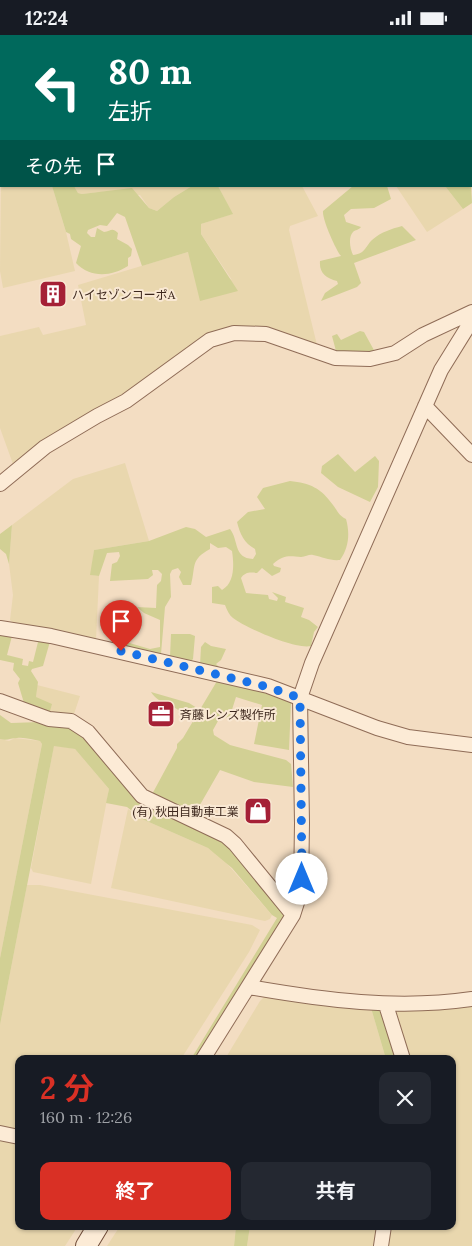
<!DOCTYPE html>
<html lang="ja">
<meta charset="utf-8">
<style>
:root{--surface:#171b24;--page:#242831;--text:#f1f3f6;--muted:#9ea1a6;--accent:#d93025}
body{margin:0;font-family:Lora,"Noto Sans JP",serif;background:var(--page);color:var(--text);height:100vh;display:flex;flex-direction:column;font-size:19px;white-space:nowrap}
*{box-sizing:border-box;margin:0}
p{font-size:16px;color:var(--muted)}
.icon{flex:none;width:28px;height:28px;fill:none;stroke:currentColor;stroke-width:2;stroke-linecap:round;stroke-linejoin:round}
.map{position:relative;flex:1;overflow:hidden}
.panel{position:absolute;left:15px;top:1020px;width:441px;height:175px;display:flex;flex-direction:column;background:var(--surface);border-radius:10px;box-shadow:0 1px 4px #0004}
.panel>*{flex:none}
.top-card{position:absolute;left:0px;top:0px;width:472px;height:152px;box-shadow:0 1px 4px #0004;background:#00695c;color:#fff;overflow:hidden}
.pin{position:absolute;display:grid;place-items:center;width:42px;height:42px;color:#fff;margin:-51px -21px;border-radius:50% 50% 50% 0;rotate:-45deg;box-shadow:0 0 5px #0007}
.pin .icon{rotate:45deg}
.me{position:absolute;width:55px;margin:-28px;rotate:0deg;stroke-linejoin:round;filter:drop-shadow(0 0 4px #0008)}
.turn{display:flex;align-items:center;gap:18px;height:105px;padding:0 25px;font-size:22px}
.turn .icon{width:65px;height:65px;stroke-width:2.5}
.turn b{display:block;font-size:35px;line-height:42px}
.then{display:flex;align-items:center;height:48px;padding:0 25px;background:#0003;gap:10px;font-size:19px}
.round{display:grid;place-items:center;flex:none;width:52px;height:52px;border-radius:10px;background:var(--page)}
.headline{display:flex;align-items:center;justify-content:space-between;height:85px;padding:0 25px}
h1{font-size:30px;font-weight:700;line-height:38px;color:var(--accent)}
.primary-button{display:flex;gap:10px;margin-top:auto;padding:10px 25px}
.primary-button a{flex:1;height:58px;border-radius:10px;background:var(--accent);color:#fff;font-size:20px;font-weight:700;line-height:58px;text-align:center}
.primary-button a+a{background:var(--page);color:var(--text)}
.status{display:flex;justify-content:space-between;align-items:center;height:35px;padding:0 25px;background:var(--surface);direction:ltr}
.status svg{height:14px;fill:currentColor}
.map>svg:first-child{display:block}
</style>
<div class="status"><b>12:24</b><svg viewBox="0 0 49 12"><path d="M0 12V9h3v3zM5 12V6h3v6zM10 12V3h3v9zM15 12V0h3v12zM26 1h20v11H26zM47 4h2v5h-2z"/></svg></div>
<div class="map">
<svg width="472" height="1211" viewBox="0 0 472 1211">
<rect width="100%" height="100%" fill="#f3ddc2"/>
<path fill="#e9d7ae" d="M13,0H278L279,1H15Z
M1,142V151H52L66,197L75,236L3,253L0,236Z
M74,151H192L174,162L157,176L149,173L140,160L100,157L82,159L78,158Z
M218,151H302L318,181L290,191L289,195L317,310L232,294L63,395L13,429L0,393V301L39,292L43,300L86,290L78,250L188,217L232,245L201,199V189L232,179Z
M396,151H445L463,174L427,197Z
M125,428L149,506L94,515L91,540L99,541L96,605L64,596L15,589L10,585L13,560L9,529L12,490L73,444Z
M37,650L80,661L73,682L43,678L36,662Z
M15,703L40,706L42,709L0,923V704L9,706Z
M54,710L75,714L109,754L91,849L33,837L31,833Z
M128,774L142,784L208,813L222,823L272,880L270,884L265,886L111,853Z
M27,850H40L252,890L260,895L249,917L181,1024H19V1095L0,1091V990Z
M265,961L371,973L386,1024H225L260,966Z
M472,968V1211H385L389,1191H452V1074L455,1070L452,1024H410L395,980L398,976Z
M0,1103L19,1107V1191H78L65,1211H0Z
M120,1191H236L234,1211H107Z
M250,1191H379L375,1211H247Z"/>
<path fill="#d2d094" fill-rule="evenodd" d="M471,149L472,168L463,174L445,151H471Z
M52,151H74L78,158L82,159L132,153L149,173L157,176L174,162L192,151H218L233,179L201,189V199L238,256L200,266L188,217L142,231L125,182L117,178L107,191L100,190L88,195L87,198L91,202H95L97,193L104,197C111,196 112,192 118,198L117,204L128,210L132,214L131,221L128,223V231C111,242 90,243 76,228L81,211L71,204L70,199L66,197Z
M353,151H387L391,164L374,173L351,174L344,180L346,187L361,192C359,195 355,195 353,197C348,202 350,214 353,220C365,219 365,212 372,205C381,197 391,194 402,191L416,205L354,228L361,248L357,252L321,266L325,258L338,249L337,246C326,243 319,238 320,226L341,221C336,215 322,184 323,176Z
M360,296L364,297L375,317L365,319L336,316L332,301L337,299L341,305Z
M338,419L355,437L375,421L379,426L378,452L370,467L338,452L321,438L322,431Z
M290,446C310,448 321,453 333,470C337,475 339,481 346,484C350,498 349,513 340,525C330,526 323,522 313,520C309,519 306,522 301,522C288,521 284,520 273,529L274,531L281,533L280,537L272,541L262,533L257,538C250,537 245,537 241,543L246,558L268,560L269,564L277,566L278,563L272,557L286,562L285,567L304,573L301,582L309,585L318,592L314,597L311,611C296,615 246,593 233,583C229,580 227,575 225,570L212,568V552L218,551L222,555C235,548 234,529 232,516L226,512L218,513L210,508V514C190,525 196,531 191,550H183L179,542L181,537L178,533L172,535L170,539L171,562L165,572L161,619L158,622L127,612L126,607L150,614L160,612V585L144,578L137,572L156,573L157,550L161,546L162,539L158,535H152L153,540L148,544L110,546L112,529L117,527L120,521L119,517L107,518L99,541L90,540L94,515L149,506L186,492L195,494L206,502L230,494C239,505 233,523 253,524L256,519L255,514C244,508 240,499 237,487L248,477L265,474L257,462L263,453Z
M12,490L9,529L6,519L0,514V499Z
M0,595L51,603L43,631L32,634L31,636L38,647L36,662L52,669L50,676L47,678L24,668L18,648L20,644L13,635L14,628L0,625ZM12,601L38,607L33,627L29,626L28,631L22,630L23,624L7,620Z
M171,599H190L195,601L193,624L190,627L170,622Z
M205,607L211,611L226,614L221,625L216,629L220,633L200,630L201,612Z
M217,646L258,654L291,667L289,715L254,709L262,670L236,662L230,681L218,686L213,695L214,700L230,710L286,725L291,729L293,752L254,747L220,735L193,782L150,763L177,713V709L183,703Z
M151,657L189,668L197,673L192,680H184C175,669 159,670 151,657Z
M0,680L11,688L41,687L80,695L130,754L227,809L287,879L196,1024H191L277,883L272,880L232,833L208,813L142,784L127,772L106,768L109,754L75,714L54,711L0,990V923L42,709L40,706C33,705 25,702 17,703C11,703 7,706 0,704Z
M371,973L383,975L398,1024H386Z
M236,1191H250L247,1211H234Z"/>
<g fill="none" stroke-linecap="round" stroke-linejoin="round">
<path stroke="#6a9583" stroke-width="4.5" d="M415,1V0
M471,143H472"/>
<defs>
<path id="street" d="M423,1V0
M471,126L472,127
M425,371L472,420
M0,449L45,412L97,381L126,366L210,305L234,298L266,299L335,323L370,324L395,318L423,300L472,277
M0,593L51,601L268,651L377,693L408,702L472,710
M0,666L49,684L71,686L88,697L142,761L226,801L235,809L293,880
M249,952C324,965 397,975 472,964
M386,970L403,1024
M203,1024L293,880L301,855L302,788L300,663L312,628L441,335L472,285
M0,1098L19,1102
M381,1211L384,1191"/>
<path id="secondary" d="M86,1211L98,1191"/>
</defs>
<use href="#street" stroke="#8f6c57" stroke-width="16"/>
<use href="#secondary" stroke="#714d3a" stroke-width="22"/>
<use href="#street" stroke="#fcebd6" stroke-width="14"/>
<use href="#secondary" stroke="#fcebd6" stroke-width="20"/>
</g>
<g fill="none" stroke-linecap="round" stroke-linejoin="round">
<path stroke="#1a73e8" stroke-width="9" stroke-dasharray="0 16.2" d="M121,616L268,652L300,663L302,844"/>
</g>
<defs>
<symbol id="building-square" viewBox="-11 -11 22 22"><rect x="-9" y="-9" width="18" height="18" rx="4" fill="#a52036" stroke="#f9e8d3"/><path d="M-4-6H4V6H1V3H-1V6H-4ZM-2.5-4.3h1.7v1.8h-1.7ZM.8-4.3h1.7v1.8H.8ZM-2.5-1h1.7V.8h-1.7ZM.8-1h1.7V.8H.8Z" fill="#fff"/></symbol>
<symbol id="office-square" viewBox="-11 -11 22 22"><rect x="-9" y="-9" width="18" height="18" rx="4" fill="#a52036" stroke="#f9e8d3"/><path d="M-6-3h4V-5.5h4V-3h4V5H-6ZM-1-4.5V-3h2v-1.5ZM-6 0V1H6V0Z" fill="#fff"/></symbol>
<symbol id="shop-square" viewBox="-11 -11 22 22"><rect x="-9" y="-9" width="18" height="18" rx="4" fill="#a52036" stroke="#f9e8d3"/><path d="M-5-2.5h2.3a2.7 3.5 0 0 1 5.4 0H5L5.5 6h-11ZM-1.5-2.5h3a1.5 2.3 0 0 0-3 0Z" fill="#fff"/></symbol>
</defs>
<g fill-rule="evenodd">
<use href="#building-square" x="37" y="243" width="32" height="32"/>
<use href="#office-square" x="145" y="663" width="32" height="32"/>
<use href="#shop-square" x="242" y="760" width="32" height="32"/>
</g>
<g text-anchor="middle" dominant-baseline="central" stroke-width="4" stroke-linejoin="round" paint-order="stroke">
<g font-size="12" fill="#3d271d" stroke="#f9e8d3" text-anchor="start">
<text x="72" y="259">ハイセゾンコーポA</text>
<text x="180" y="679">斉藤レンズ製作所</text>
<text x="239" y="776" text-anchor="end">(有) 秋田自動車工業</text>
</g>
</g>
</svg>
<div class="pin" style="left:121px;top:616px;background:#d93025"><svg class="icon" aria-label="arrive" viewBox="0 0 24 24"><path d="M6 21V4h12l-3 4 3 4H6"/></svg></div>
<svg class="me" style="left:302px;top:844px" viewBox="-20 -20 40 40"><circle r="19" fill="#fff"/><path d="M0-13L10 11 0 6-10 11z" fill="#1a73e8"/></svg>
<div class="top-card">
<div class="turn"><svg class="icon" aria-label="left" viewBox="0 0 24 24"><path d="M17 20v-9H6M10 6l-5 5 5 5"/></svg><div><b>80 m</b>左折</div></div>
<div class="then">その先<svg class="icon" aria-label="arrive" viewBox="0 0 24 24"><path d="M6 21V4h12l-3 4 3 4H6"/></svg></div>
</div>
<section class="panel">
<div class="headline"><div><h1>2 分</h1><p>160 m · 12:26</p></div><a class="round"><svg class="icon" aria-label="close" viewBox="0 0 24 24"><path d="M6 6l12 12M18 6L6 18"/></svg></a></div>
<div class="primary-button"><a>終了</a><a>共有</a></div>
</section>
</div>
